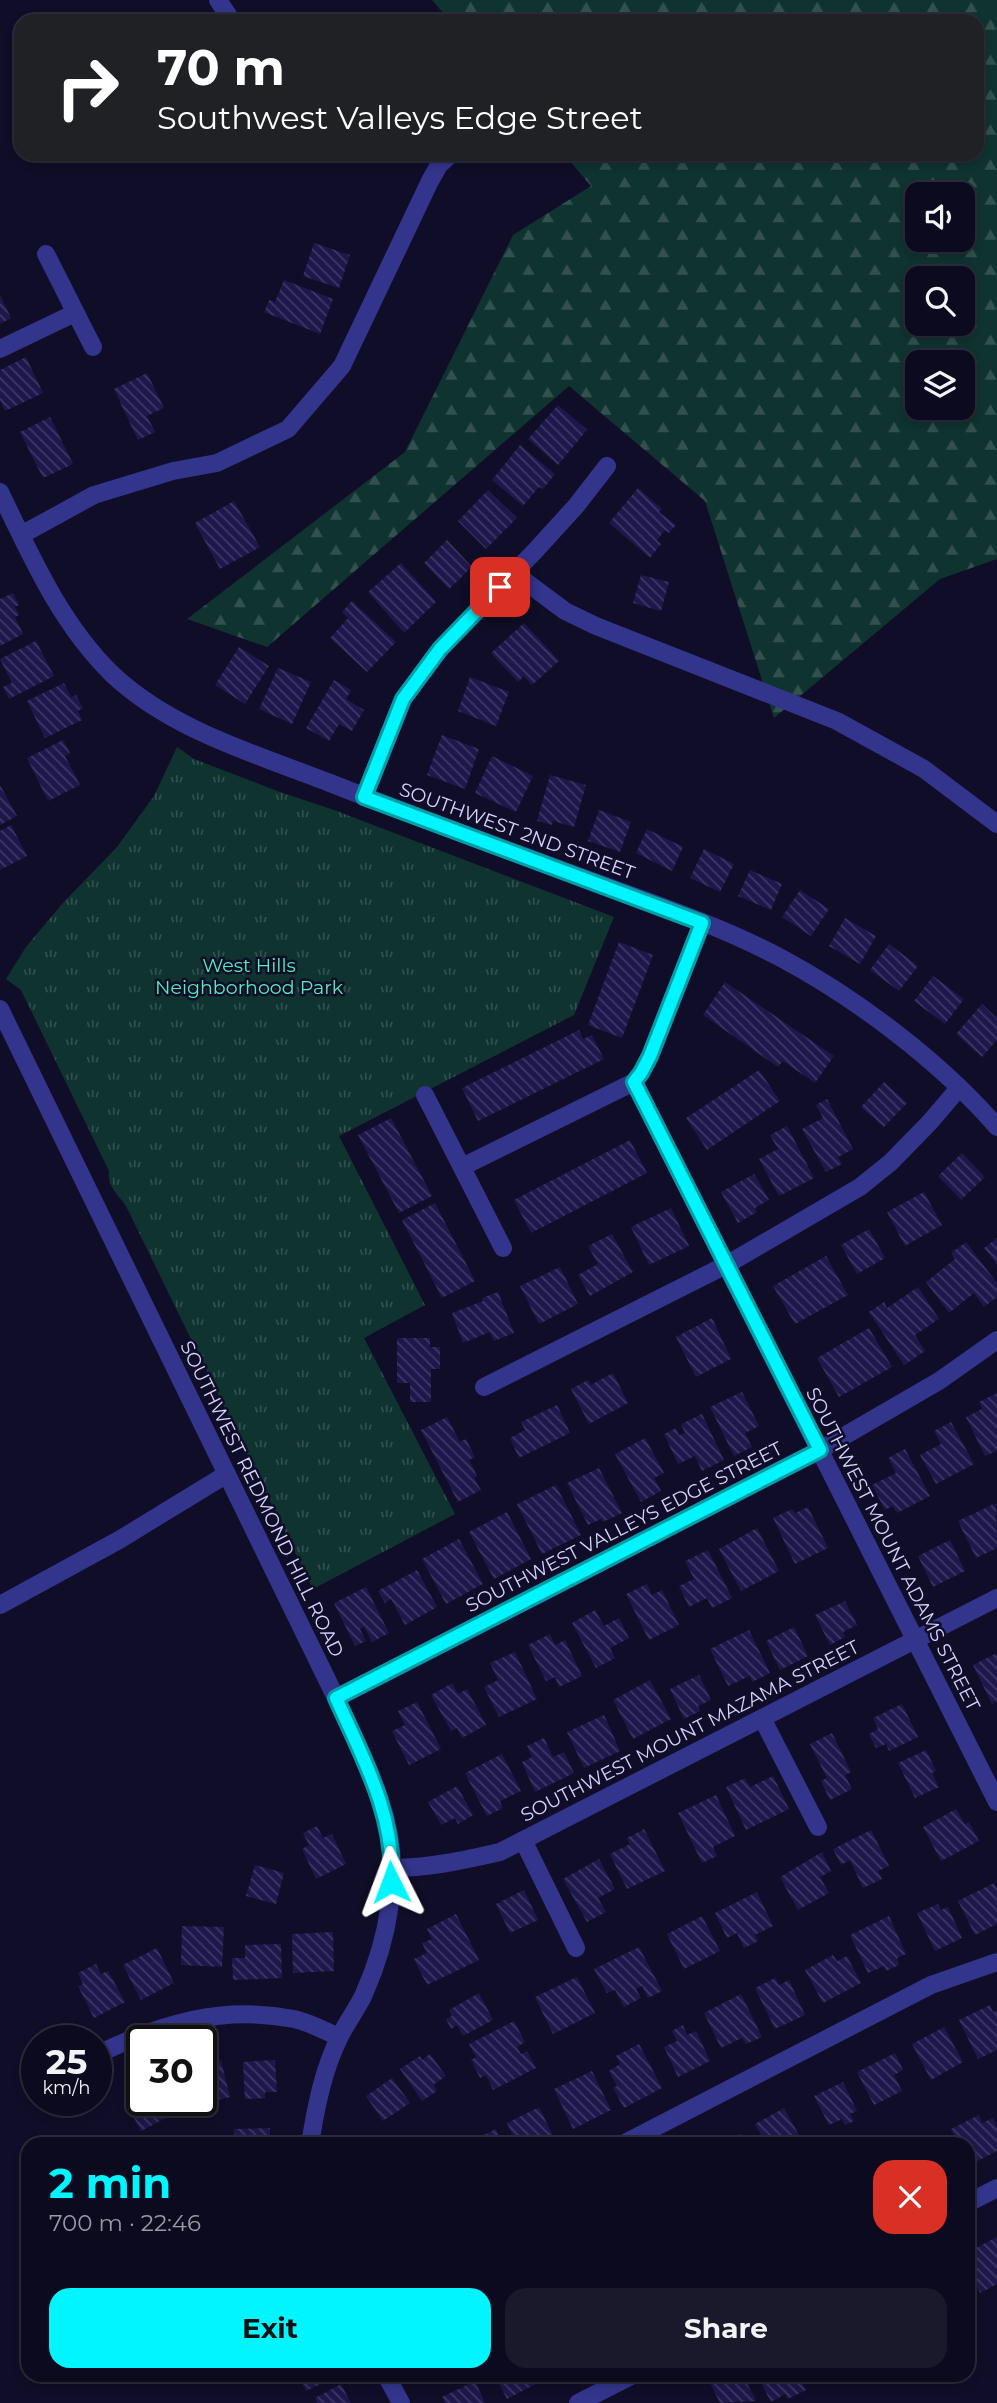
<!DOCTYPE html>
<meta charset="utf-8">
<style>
:root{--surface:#0c0a1e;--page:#1a182b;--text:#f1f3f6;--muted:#9a9aa4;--line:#2c2b3c;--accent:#00f5ff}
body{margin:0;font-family:Montserrat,sans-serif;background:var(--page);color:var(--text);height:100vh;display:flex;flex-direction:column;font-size:26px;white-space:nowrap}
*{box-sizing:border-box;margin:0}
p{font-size:23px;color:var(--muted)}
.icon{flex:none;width:38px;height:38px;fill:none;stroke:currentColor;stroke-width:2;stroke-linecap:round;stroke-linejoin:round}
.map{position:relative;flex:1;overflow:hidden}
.drawer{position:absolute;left:21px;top:2137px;width:954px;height:245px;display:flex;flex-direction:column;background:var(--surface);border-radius:21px;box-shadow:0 4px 10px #0003,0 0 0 2px var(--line)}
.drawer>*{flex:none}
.hud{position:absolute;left:14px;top:14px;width:970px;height:147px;border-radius:21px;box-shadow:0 4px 10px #0003,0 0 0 2px var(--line);background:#202124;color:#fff;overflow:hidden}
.controls{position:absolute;left:905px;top:182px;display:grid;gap:14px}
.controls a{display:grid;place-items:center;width:70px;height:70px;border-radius:14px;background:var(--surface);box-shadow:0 4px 10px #0003,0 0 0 2px var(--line);font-size:35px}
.speed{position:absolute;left:21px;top:2025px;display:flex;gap:14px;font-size:35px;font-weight:700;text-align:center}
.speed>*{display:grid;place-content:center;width:91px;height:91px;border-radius:50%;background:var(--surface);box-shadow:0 4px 10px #0003,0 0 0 2px var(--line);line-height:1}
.speed small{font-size:18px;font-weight:400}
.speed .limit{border:4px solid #111;border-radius:10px;background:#fff;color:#111}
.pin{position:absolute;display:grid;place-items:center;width:60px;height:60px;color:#fff;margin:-30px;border-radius:14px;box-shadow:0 4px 10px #0006}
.me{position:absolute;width:77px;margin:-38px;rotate:357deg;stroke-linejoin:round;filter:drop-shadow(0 0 5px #0008)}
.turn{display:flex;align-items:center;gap:24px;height:147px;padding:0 28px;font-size:32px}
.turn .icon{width:91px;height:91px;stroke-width:2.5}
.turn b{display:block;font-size:49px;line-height:60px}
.round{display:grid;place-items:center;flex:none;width:74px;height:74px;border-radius:21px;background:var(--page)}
.headline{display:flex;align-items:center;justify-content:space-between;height:119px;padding:0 28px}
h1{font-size:42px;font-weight:700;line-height:52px;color:var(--accent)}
.action{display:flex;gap:14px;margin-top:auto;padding:14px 28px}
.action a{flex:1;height:80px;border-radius:21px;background:var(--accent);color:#111;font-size:28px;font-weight:700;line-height:80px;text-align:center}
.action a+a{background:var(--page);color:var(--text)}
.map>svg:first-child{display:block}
</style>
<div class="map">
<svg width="997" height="2403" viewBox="0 0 997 2403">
<defs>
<pattern id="forest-firs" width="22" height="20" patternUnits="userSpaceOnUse" patternTransform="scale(1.75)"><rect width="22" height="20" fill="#0f332f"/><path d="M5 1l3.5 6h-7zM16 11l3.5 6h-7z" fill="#31504e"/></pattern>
<pattern id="park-tufts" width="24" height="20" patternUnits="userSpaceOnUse" patternTransform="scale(1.75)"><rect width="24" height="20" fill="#0f332f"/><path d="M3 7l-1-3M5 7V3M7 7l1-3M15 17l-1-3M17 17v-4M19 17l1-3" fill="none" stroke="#31504e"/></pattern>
<pattern id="building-back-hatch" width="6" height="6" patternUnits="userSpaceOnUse" patternTransform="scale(1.75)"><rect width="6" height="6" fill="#1e174b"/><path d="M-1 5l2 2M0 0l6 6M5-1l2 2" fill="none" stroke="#3e3866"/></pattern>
</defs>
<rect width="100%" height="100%" fill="#100d28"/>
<path fill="url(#forest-firs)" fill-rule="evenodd" d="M432,0H997V559L940,579L774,718L705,501L569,386L267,647L187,619L405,452L513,235L591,186L564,154H976V21H450ZM917,194H962V240H917ZM917,278H962V324H917ZM917,362H962V408H917Z"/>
<path fill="url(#park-tufts)" d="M177,747L194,759L280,792L334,810L614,917L574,1015L339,1136L425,1305L364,1338L455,1514L313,1589L126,1206C118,1195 107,1186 109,1171L21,990L6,979L26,947L62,904L117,847L154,796Z"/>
<path fill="url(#building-back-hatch)" d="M314,243L350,255L339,288L303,276Z
M284,280L333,299L320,334L264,312L269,300L275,302Z
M0,295L11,318L0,324Z
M26,357L43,393L5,411L0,400V370Z
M147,373L164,408L147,416L155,432L138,440L114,389Z
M558,405L587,430L558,465L528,439Z
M50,417L73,464L43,478L20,432Z
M520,445L555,474L543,489L539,487L523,506L492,480Z
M638,488L662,509L659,512L676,525L669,533L665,530L657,540L661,544L650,558L609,523Z
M488,490L517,518L486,549L458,521Z
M234,501L260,547L220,569L195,523Z
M447,540L472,567L449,589L424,563Z
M401,563L436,602L404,633L368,592Z
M641,575L669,582L661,611L633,603Z
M13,593L19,605L15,607L19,615L15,617L23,634L0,646V599Z
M352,601L396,642L367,672L330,638L348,618L342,612Z
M524,623L559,661L532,685L524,676L518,682L491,653Z
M36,641L54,676L9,699L3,687L12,683L0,659Z
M239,647L269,666L245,704L215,685Z
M278,668L311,682L292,724L259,709Z
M470,677L509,692L496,726L458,711Z
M334,680L351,690L346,699L364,710L352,731L339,724L329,741L306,728Z
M64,683L71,697L76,695L83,708L78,711L82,720L45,738L27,701Z
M442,735L479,749L465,789L427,775Z
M63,740L70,753L65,756L80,785L48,801L27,758Z
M492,756L533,776L516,812L475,793Z
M550,775L586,785L574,827L553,821L552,825L537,821Z
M0,785L17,816L0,825Z
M599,810L631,822L620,852L588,841Z
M11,825L27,856L0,870V831Z
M647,829L683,847L672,871L636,853Z
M704,849L734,864L720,892L690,878Z
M750,870L782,884L771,910L738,896Z
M800,890L829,909L811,936L782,917Z
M845,918L876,936L860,964L829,946Z
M619,942L653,955L622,1038L588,1025Z
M889,944L918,966L899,991L870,970Z
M933,976L964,999L945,1024L914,1001Z
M725,982L834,1056L815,1083L783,1061L778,1067L703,1015Z
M982,1004L997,1018V1040L982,1057L956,1034Z
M579,1030L583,1039L592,1035L604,1059L478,1121L462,1088Z
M759,1070L780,1101L707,1150L686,1118Z
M884,1082L907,1103L884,1127L861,1107Z
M827,1099L853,1149L838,1157L842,1164L826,1172L802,1129L823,1118L816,1105Z
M391,1118L432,1196L399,1213L358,1135Z
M787,1126L814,1178L779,1196L759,1159L778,1149L770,1135Z
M630,1140L647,1173L531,1233L514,1200Z
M962,1153L985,1177L961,1200L938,1176Z
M754,1174L769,1200L755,1208L757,1212L738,1223L721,1192Z
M924,1192L942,1225L905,1246L887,1212Z
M435,1203L475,1281L442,1298L402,1220Z
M671,1208L689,1246L649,1265L631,1227Z
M869,1229L885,1258L857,1274L841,1245Z
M612,1234L633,1272L590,1296L578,1275L598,1264L588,1246Z
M997,1238V1265L984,1248Z
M966,1242L997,1283V1297L984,1307L974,1293L949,1313L926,1282L955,1259L951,1253Z
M826,1256L848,1295L795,1324L773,1286Z
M560,1267L578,1304L539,1324L520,1286Z
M918,1287L939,1319L915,1335L925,1351L904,1365L869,1312L884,1302L887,1308Z
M498,1292L514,1333L494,1341L490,1332L463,1343L452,1313L483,1301L482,1298Z
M712,1318L731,1359L696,1377L676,1337Z
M869,1328L892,1367L839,1397L817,1358Z
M397,1338H430V1347H440V1369H431V1402H410V1383H397Z
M613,1373L628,1403L589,1424L571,1389L588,1380L591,1385Z
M742,1392L759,1426L745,1433L752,1447L734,1456L710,1407Z
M997,1393V1451L985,1456L966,1417L982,1409L979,1402Z
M557,1405L570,1433L519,1458L510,1438L525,1430L521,1422Z
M702,1414L724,1460L702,1471L695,1456L678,1464L664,1434L676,1428L679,1435L685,1433L681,1424Z
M447,1417L460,1442L466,1439L475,1457L469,1460L477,1476L474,1478L481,1490L458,1502L421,1430Z
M951,1422L974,1464L936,1484L920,1455L941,1444L934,1431Z
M645,1438L664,1473L654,1478L661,1491L641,1502L615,1454Z
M905,1449L930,1496L897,1513L893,1506L885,1510L872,1485L896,1473L888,1458Z
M599,1468L622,1513L603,1522L601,1519L588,1525L567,1483Z
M556,1485L581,1535L542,1554L517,1504Z
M996,1503L997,1548L976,1558L958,1521Z
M808,1507L828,1548L795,1564L773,1518L792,1509L795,1513Z
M507,1512L531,1559L494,1579L469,1532Z
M757,1528L779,1571L741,1591L719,1549Z
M459,1539L483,1584L446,1604L422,1559Z
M950,1540L965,1571L933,1587L918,1556Z
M708,1550L732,1598L712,1608L707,1598L689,1607L679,1586L694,1579L685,1561Z
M417,1570L437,1607L405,1625L391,1599L385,1603L378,1591Z
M647,1584L652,1595L662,1590L679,1625L649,1640L626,1594Z
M366,1587L389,1633L372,1642L364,1627L360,1629L366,1641L355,1646L334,1603Z
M845,1601L857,1625L843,1632L845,1637L830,1645L815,1615Z
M595,1610L604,1626L619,1618L629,1638L610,1648L615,1658L596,1668L572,1623Z
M794,1627L808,1656L780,1670L766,1641Z
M749,1630L770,1673L752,1682L750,1676L728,1686L710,1649Z
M550,1634L555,1645L565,1640L582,1676L559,1687L555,1677L546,1681L528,1645Z
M515,1652L537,1699L499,1717L484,1687L498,1680L490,1663Z
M997,1653V1701L992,1704L973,1665Z
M699,1675L711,1700L698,1706L700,1711L684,1719L670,1689Z
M650,1680L671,1719L633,1739L613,1700Z
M452,1683L458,1694L467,1689L486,1725L462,1738L457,1728L451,1731L431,1695Z
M417,1702L441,1749L409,1765L392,1731L405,1725L398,1711Z
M902,1704L918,1737L889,1751L886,1744L876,1748L869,1734L878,1729L873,1718Z
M604,1715L620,1751L584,1768L567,1732Z
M832,1733L851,1772L845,1775L852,1789L830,1800L821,1781L827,1778L810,1744Z
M544,1738L553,1757L564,1752L574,1773L535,1792L522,1762L532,1757L527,1746Z
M926,1750L936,1771L932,1773L939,1787L915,1798L898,1763Z
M502,1754L521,1791L500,1801L503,1808L487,1816L465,1773Z
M773,1776L789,1809L746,1830L726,1787L745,1778L750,1787Z
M457,1786L473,1815L458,1824L455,1818L441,1825L428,1802Z
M716,1795L735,1836L713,1847L717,1856L702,1863L678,1813Z
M956,1809L965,1824L969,1822L979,1841L941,1861L923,1827Z
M317,1826L323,1838L332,1834L346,1864L316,1879L302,1849L309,1845L303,1833Z
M644,1829L665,1871L627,1889L610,1854L630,1844L627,1838Z
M871,1830L889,1866L878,1871L882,1879L863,1888L850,1860L841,1865L833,1849Z
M822,1852L831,1871L820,1877L829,1893L798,1910L780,1877Z
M599,1859L615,1889L598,1898L606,1912L587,1922L563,1879Z
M255,1865L284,1873L276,1904L246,1896Z
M994,1883L997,1889V1924L975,1935L958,1901Z
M524,1890L538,1920L510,1933L496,1904Z
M757,1892L773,1926L755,1935L758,1941L744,1948L737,1933L727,1938L715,1913Z
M938,1904L941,1910L948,1907L962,1938L935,1951L917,1913Z
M456,1914L479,1960L427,1985L414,1959L427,1953L422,1943L432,1939L427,1929Z
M702,1916L720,1951L684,1969L667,1934Z
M889,1916L906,1954L897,1958L899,1965L886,1971L884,1966L868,1973L850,1935Z
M182,1926L224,1927L222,1967L181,1965Z
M333,1932L334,1971L293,1973L292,1934Z
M281,1944L282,1978L233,1980L232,1958H245V1945Z
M639,1947L662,1991L648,1998L642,1986L636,1989L641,1998L624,2007L615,1990L607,1993L594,1969Z
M157,1948L174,1983L141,2000L123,1965Z
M833,1955L837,1961L847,1956L861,1983L823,2003L805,1970Z
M96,1964L101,1974L108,1971L125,2002L94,2018L78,1986L83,1984L78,1973Z
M577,1977L595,2013L553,2034L535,1997Z
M775,1978L779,1985L789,1980L805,2015L775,2029L755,1988Z
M479,1993L493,2020L463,2036L457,2025L451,2029L446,2019L452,2016L449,2010Z
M741,1994L762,2037L746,2044L742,2038L721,2048L704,2013Z
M990,2005L993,2012L997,2010V2050L978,2059L959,2020Z
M514,2021L525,2042L517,2047L521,2054L527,2051L536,2068L493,2090L486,2075L480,2078L471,2060L476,2057L469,2044Z
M683,2025L687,2035L696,2031L710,2061L678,2077L664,2047L677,2041L672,2031Z
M944,2027L963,2062L931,2080L912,2044Z
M639,2044L662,2088L624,2108L613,2088L617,2086L609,2071L620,2064L616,2056Z
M895,2053L903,2070L894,2075L902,2091L874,2105L857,2072Z
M430,2054L446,2076L433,2085L437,2091L422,2101L400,2069L420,2056L422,2060Z
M207,2056L208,2063L221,2060L230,2097L199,2104L198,2100H201V2057Z
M275,2060L277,2092H265V2098L245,2099L243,2062Z
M592,2071L611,2110L573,2129L554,2089Z
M392,2078L410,2103L383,2121L366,2096Z
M142,2080V2100H172L179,2111L141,2131L124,2099L133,2094L129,2087Z
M843,2082L857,2111L850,2114L854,2121L845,2125L842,2119L829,2125L814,2096Z
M539,2107L556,2142L552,2144H517L507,2123Z
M784,2108L804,2144H766L755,2124Z
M979,2115L982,2123L993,2118L997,2127V2151L968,2166V2144H958L951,2129Z
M270,2128V2144H235L234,2129Z
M496,2129L503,2144H483L480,2137Z
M740,2134L745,2144H720Z
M997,2237V2284L980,2293L968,2269V2252Z
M298,2375H340L306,2391Z
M507,2375H542L545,2379L507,2399L497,2380Z
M728,2375H743L756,2401L720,2403L710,2383Z
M757,2375H798L806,2390L788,2399L785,2394L771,2402Z
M475,2381L485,2403H445L442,2397Z
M341,2384L351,2403H317L315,2398Z"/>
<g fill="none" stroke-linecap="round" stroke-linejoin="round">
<path stroke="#33358c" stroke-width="18" d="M218,0L232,21
M46,254L93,347
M0,349L75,313
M0,492C31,556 60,623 112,674C171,730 256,754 330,783C406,813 482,841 559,869C633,897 711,921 781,958C856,998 941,1062 997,1127
M21,535L94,495L173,471L217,463L288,429L342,366L430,181L439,165L451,154
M514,573L565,611L596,626L837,721L924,769L997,824
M364,797L403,699L440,649L535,551L576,506L607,466
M0,1009L336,1698C354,1737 374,1776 385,1817C401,1875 388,1940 364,1994C357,2009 347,2022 340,2036C323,2070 316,2107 310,2144
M634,1082L997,1802
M425,1095L503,1248
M462,1167L634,1082L641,1073L650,1056L702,923
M484,1387L726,1265L860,1187L891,1162L930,1122L959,1088
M0,1605L119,1540L227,1474
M336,1698L820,1450L939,1381L997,1340
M762,1718L818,1827
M523,1840L576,1948
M393,1868C429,1868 465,1860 500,1852L997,1598
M96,2055C160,2024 222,2005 294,2019C309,2022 325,2031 339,2037
M623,2144L931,1985L997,1962
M968,2203L997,2188
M386,2375L401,2403
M578,2403L633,2375"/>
</g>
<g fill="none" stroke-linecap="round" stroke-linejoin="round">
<defs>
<path id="route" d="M391,1882C396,1817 362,1756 336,1698L820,1450L634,1082L641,1073L650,1056L702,923L364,797L403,699L440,649L500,587"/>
</defs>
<use href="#route" stroke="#009fa6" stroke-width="18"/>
<use href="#route" stroke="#00f5ff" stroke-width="12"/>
</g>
<g text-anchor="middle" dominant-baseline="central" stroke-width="5" stroke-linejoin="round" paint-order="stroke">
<g font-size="19" fill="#d6d4ff" stroke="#100d28">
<text transform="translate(517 831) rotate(20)">SOUTHWEST 2ND STREET</text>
<text transform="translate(262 1499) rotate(64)">SOUTHWEST REDMOND HILL ROAD</text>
<text transform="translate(624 1527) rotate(-27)">SOUTHWEST VALLEYS EDGE STREET</text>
<text transform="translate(893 1549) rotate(63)">SOUTHWEST MOUNT ADAMS STREET</text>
<text transform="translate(690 1731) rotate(-27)">SOUTHWEST MOUNT MAZAMA STREET</text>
</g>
<g font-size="19" fill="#52edbd" stroke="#100d28">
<text x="249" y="965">West Hills<tspan x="249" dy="22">Neighborhood Park</tspan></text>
</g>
</g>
</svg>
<div class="controls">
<a><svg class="icon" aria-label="sound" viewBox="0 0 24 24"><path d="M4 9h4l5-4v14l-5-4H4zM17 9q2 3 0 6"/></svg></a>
<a><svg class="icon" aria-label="search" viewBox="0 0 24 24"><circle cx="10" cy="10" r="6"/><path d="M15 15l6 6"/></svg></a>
<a><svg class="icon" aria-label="layers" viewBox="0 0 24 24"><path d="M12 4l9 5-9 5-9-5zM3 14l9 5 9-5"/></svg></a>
</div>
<div class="speed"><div>25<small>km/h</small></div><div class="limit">30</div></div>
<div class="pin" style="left:500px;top:587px;background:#d93025"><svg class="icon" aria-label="arrive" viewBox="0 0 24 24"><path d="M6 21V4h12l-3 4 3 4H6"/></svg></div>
<svg class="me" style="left:391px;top:1882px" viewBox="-20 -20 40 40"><path d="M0-17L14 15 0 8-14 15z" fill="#00f5ff" stroke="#fff" stroke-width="4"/></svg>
<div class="hud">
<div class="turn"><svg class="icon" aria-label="right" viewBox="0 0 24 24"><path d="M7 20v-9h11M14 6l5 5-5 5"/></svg><div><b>70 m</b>Southwest Valleys Edge Street</div></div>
</div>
<section class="drawer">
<div class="headline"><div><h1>2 min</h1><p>700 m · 22:46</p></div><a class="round" style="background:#d93025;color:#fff"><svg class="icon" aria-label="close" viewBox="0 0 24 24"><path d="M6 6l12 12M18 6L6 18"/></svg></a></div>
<div class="action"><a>Exit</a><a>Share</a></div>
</section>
</div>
